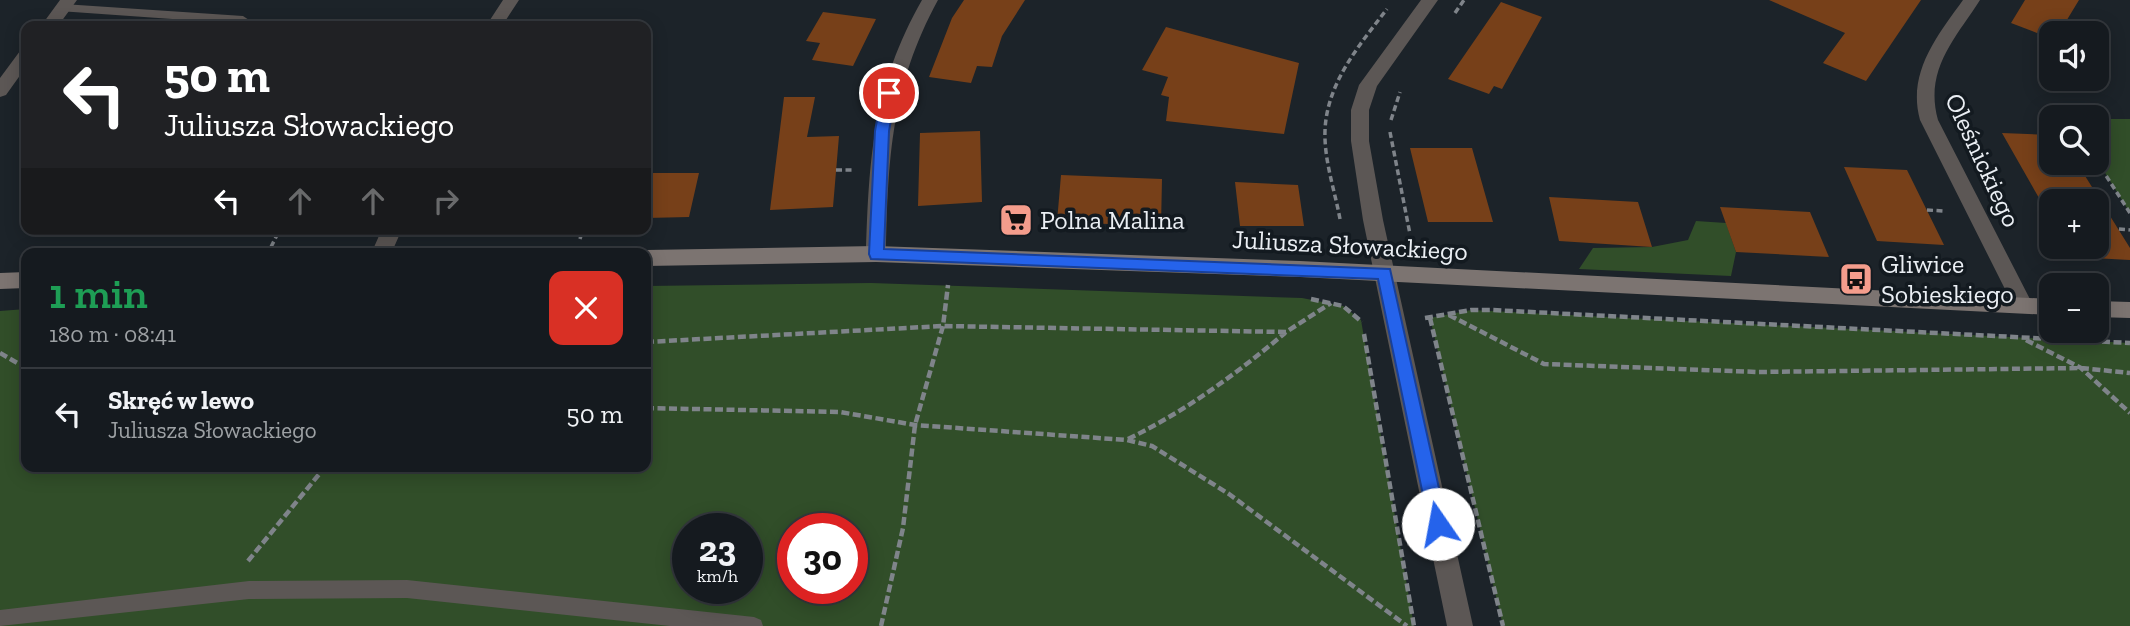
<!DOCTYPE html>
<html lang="pl">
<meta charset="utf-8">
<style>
:root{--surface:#151a1f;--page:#22272c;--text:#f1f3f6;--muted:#9da1a4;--line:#34383d}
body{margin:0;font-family:"Zilla Slab",serif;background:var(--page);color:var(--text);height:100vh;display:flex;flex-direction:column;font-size:26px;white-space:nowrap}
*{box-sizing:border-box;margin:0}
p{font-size:23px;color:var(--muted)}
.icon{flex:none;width:38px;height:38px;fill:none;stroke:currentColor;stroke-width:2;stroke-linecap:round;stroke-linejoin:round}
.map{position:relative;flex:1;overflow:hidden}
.panel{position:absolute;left:21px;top:248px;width:630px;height:224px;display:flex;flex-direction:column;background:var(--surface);border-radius:14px;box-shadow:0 4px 18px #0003,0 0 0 2px var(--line)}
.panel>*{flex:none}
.hud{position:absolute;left:21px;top:21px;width:630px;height:214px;border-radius:14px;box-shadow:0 4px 18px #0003,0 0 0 2px var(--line);background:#202124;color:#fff;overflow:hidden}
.tools{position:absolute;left:2039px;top:21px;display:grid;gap:14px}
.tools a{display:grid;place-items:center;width:70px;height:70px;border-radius:14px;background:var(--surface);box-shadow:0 4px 18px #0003,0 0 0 2px var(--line);font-size:35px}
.speed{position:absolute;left:672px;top:513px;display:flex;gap:14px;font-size:35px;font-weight:700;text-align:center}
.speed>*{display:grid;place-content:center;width:91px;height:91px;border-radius:50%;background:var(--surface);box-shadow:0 4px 18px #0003,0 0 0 2px var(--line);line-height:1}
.speed small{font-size:18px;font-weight:400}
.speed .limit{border:10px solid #d22;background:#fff;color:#111}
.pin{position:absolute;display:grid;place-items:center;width:60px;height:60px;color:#fff;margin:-30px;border:4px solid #fff;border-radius:50%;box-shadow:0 2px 7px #0007}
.me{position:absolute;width:77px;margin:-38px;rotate:348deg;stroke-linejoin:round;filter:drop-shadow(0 0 5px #0008)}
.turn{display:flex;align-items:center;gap:24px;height:147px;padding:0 28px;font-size:32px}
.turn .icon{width:91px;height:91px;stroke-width:2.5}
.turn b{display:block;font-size:49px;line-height:60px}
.lanes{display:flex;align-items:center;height:66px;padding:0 28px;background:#0003;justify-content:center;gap:35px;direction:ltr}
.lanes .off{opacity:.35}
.round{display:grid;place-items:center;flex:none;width:74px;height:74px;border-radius:14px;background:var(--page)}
.headline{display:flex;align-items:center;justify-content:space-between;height:119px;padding:0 28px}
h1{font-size:42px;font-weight:600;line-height:52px;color:#1e9e55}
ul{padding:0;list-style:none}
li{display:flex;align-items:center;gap:21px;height:91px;padding:0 28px;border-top:2px solid var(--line)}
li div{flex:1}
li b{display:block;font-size:26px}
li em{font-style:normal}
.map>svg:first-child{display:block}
</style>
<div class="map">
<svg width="2130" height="626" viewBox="0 0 2130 626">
<rect width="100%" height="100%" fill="#1c2329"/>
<path fill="#314e29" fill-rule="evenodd" d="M2097,119H2130V213L2097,160Z
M1696,221L1726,223L1736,252L1731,276L1579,269L1593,248L1652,247L1688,240Z
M871,283L1302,298L1343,306L1361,320L1414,626H0V311L26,309V467H646V286ZM688,528H747V588H688ZM793,528H852V588H793Z
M1471,310L2130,343V626H1503L1430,318Z"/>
<path fill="#774019" d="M964,0H1025L1002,36L992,67L977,66L971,83L929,77L952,18Z
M1769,0H1921L1866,81L1823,63L1845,33Z
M2025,0H2079L2059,33H2037L2011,23Z
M1501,2L1542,17L1502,89L1494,86L1489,94L1448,79Z
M823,12L876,19L853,66L812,60L820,43L806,41Z
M1166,27L1299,63L1284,134L1166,121L1169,97L1161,95L1168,77L1142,70Z
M784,97H815L807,137L839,136L833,207L770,210Z
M980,131L982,202L918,206L920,133Z
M2002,133L2051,135V163H2077L2130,248V260L2074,257L2068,247H2096V201H2051V219Z
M1410,148H1472L1493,222H1428Z
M1844,167L1907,170L1944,245L1877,241Z
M646,173H699L689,217L646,218Z
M1061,175L1162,179L1161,226L1057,222Z
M1235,182L1298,185L1304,226H1240Z
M1549,197L1638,202L1652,247L1559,241Z
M1720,207L1810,212L1829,257L1736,252Z"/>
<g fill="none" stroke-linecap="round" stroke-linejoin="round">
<path stroke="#7f848a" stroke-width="3.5" stroke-dasharray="6 3.5" stroke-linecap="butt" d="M1455,13L1464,0
M1391,120L1400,92
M1390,132L1410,234
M2096,160L2130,213
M2079,166H2099
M836,170H853
M1927,210L1943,211
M1340,219C1335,192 1326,166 1325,139C1323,87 1358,47 1387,9
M2119,229L2130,230
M580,239L583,229
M271,247L280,229"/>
<path stroke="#7f848a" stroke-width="4.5" stroke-dasharray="8 3.5" stroke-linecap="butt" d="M1311,299L1343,306L1362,322
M1449,315L1544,364L1758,372L2081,368L2130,373
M1425,318L1471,310H1492L2130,343
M1430,318L1503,626
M1364,334L1414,626
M2026,340L2081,368L2130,413
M646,342L943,326L1286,332L1331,303
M0,353L26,368
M646,408L840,412L915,425L1127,440L1152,446L1229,494L1407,626
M1128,439C1186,411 1236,374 1285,333
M248,561L325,467
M881,626L903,528L915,425L943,326L948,285"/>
<path fill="#5c5755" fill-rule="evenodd" d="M63,4L243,16L249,20L243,24L59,11L57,8Z
M407,580L754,617L761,620L763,626H670L407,598L249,599L0,626V610L249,581Z"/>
<path fill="#5c5755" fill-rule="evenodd" d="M60,0H77L58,26H41Z
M503,0H519L502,26H486Z
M922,0H938C891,86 888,158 886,254L883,259L876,262L869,259L866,254C869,158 873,86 922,0Z
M1421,0H1438L1377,86L1369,110V141L1383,220L1473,626H1447L1363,220L1351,141V110L1359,85Z
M1963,0H1980C1955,39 1924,70 1938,120L2033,305L2030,311L2023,313L2016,311L2013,305L1920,120C1907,73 1937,36 1963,0Z
M26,49V67L6,95L0,97V78L20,51Z
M382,229H402L391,254H371Z"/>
<path fill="#7c7471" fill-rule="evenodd" d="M876,246L1300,261L2051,299V315L1300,277L876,262L646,266V254H638L646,250Z
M26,272V288L0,289V273Z
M2096,301L2130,302V318L2096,317Z"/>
</g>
<path fill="#2563eb" stroke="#184099" stroke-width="2" d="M889,88L896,93L889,131L884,249L1390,269L1447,524L1445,530L1438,532L1432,530L1429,524L1378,279L871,259L869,254L875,131L882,93Z"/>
<defs>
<symbol id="supermarket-square" viewBox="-11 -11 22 22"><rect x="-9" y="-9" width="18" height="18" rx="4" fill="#f49d8c" stroke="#131a20"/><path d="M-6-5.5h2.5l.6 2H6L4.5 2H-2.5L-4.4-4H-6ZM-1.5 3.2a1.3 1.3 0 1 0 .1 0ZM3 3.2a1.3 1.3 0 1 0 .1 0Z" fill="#111"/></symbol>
<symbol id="bus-square" viewBox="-11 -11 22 22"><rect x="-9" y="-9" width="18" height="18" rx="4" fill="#f49d8c" stroke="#131a20"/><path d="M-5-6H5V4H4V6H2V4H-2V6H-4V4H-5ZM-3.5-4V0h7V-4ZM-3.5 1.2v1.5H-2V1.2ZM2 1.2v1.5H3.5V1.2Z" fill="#111"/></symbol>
</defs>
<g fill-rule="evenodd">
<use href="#supermarket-square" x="997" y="201" width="38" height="38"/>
<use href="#bus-square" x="1837" y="260" width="38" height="38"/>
</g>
<g text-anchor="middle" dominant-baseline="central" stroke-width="7" stroke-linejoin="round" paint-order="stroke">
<g font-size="26" fill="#ebeff4" stroke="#131a20">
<text transform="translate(1983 160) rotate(65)">Oleśnickiego</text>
<text transform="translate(1350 245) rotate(3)">Juliusza Słowackiego</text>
</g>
<g font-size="26" fill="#ebeff4" stroke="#131a20" text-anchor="start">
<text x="1040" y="220">Polna Malina</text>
<text x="1881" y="264">Gliwice<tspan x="1881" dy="30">Sobieskiego</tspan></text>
</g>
</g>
</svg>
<div class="tools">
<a><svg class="icon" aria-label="sound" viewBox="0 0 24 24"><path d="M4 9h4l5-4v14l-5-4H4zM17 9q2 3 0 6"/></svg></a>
<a><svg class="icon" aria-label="search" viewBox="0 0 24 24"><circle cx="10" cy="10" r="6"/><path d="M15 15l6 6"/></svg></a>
<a>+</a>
<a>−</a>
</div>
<div class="speed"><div>23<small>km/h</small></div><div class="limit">30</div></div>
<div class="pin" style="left:889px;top:93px;background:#d93025"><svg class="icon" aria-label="arrive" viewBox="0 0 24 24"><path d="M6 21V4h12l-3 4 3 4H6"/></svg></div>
<svg class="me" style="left:1438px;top:524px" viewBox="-20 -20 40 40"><circle r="19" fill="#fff"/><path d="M0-13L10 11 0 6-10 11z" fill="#2563eb"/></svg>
<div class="hud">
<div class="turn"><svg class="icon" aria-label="left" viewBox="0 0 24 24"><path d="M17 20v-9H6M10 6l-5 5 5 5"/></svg><div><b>50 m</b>Juliusza Słowackiego</div></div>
<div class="lanes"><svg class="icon" aria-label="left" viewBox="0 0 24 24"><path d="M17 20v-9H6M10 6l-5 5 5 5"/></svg><svg class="icon off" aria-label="ahead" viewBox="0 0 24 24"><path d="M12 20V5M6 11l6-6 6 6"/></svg><svg class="icon off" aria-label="ahead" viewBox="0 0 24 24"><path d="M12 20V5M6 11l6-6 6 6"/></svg><svg class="icon off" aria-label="right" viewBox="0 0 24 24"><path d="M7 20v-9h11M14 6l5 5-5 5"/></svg></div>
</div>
<section class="panel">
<div class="headline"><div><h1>1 min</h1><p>180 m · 08:41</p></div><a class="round" style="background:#d93025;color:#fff"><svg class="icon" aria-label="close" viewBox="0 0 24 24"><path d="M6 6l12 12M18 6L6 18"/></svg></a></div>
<ul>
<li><svg class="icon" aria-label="left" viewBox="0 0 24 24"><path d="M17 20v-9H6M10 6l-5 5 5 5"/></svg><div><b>Skręć w lewo</b><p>Juliusza Słowackiego</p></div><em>50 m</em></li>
</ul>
</section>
</div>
